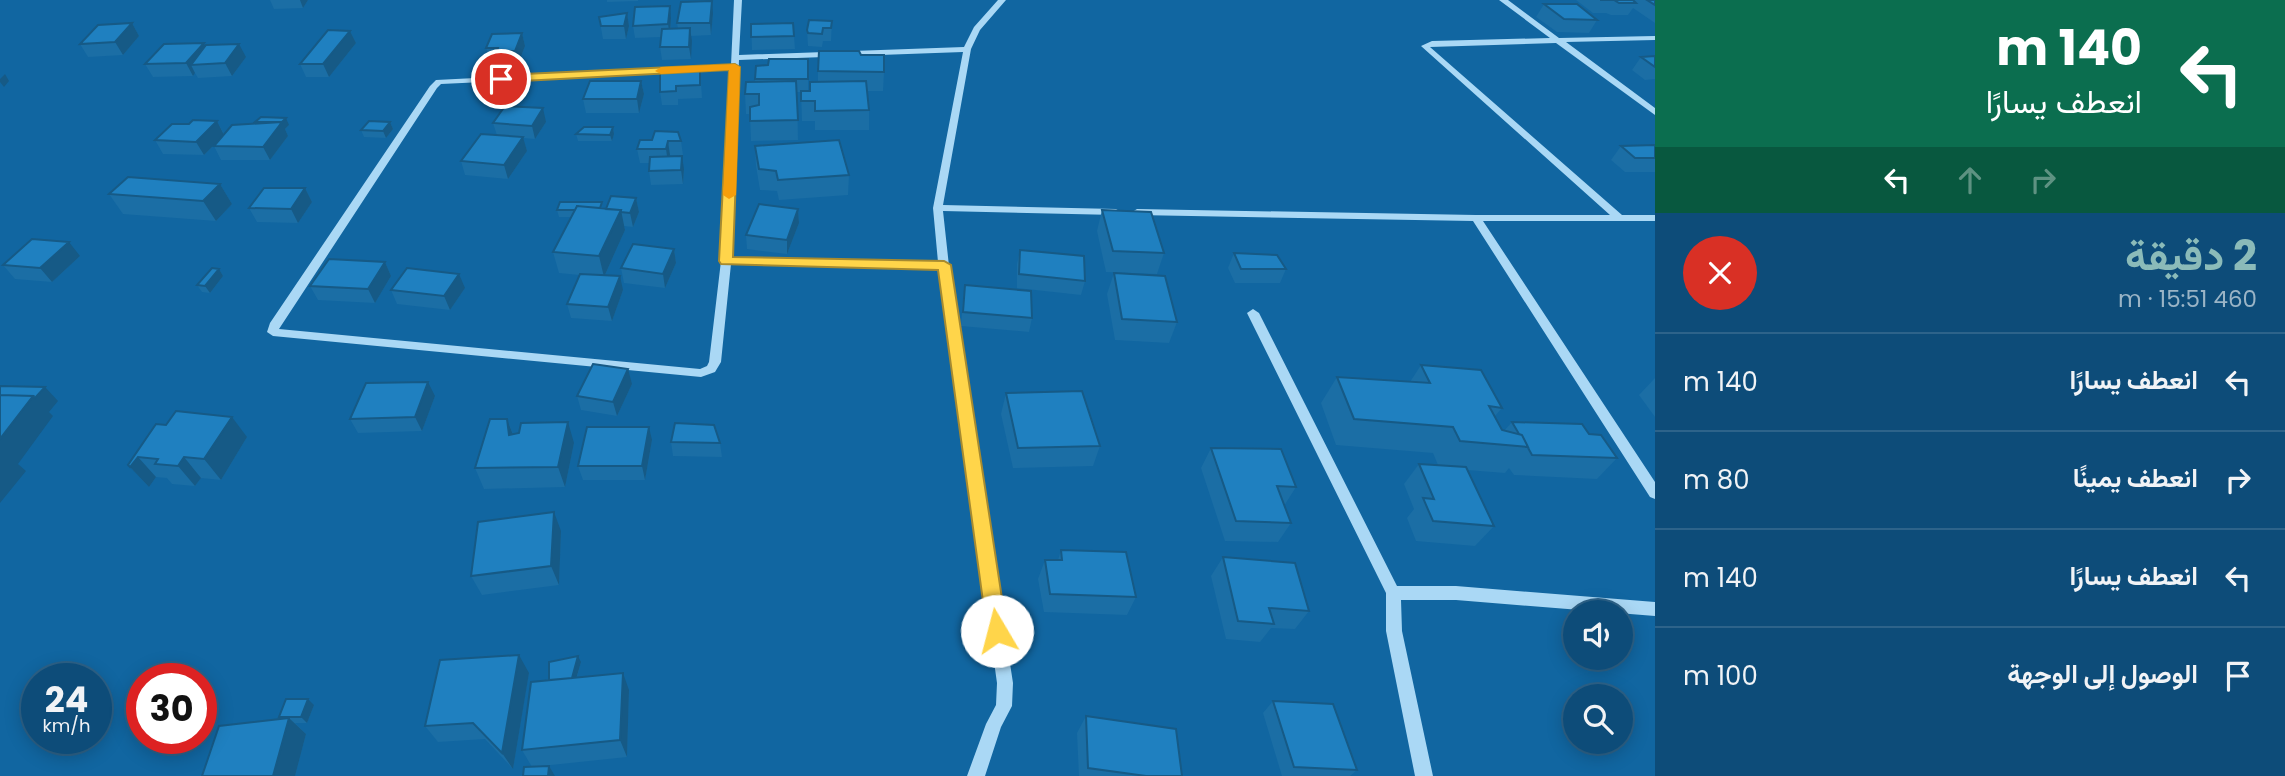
<!DOCTYPE html>
<html lang="ar">
<meta charset="utf-8">
<style>
:root{--surface:#0d4c79;--page:#16537e;--text:#f1f3f6;--muted:#9ab4c6;--line:#2d638a;--accent:#8bbbb9}
body{margin:0;font-family:Poppins,Vazirmatn,sans-serif;background:var(--page);color:var(--text);direction:rtl;height:100vh;display:flex;flex-direction:column;font-size:26px;white-space:nowrap}
*{box-sizing:border-box;margin:0}
p{font-size:23px;color:var(--muted)}
.icon{flex:none;width:38px;height:38px;fill:none;stroke:currentColor;stroke-width:2;stroke-linecap:round;stroke-linejoin:round}
.map{position:relative;flex:1;overflow:hidden;direction:ltr}
.panel{display:flex;flex-direction:column;background:var(--surface);width:630px}
.panel>*{flex:none}
.banner{background:#0b6e4f;color:#fff;overflow:hidden}
.controls{position:absolute;left:1563px;top:600px;display:grid;gap:14px}
.controls a{display:grid;place-items:center;width:70px;height:70px;border-radius:50%;background:var(--surface);box-shadow:0 4px 18px #0003,0 0 0 2px var(--line);font-size:35px}
.speed{position:absolute;left:21px;top:663px;display:flex;gap:14px;font-size:35px;font-weight:700;text-align:center}
.speed>*{display:grid;place-content:center;width:91px;height:91px;border-radius:50%;background:var(--surface);box-shadow:0 4px 18px #0003,0 0 0 2px var(--line);line-height:1}
.speed small{font-size:18px;font-weight:400}
.speed .limit{border:10px solid #d22;background:#fff;color:#111}
.pin{position:absolute;display:grid;place-items:center;width:60px;height:60px;color:#fff;margin:-30px;border:4px solid #fff;border-radius:50%;box-shadow:0 2px 7px #0007}
.me{position:absolute;width:77px;margin:-38px;rotate:352deg;stroke-linejoin:round;filter:drop-shadow(0 0 5px #0008)}
.turn{display:flex;align-items:center;gap:24px;height:147px;padding:0 28px;font-size:32px}
.turn .icon{width:91px;height:91px;stroke-width:2.5}
.turn b{display:block;font-size:49px;line-height:60px}
.lanes{display:flex;align-items:center;height:66px;padding:0 28px;background:#0003;justify-content:center;gap:35px;direction:ltr}
.lanes .off{opacity:.35}
.round{display:grid;place-items:center;flex:none;width:74px;height:74px;border-radius:37px;background:var(--page)}
.summary{display:flex;align-items:center;justify-content:space-between;height:119px;padding:0 28px}
h1{font-size:42px;font-weight:700;line-height:52px;color:var(--accent)}
ul{padding:0;list-style:none}
li{display:flex;align-items:center;gap:21px;height:98px;padding:0 28px;border-top:2px solid var(--line)}
li div{flex:1}
li b{display:block;font-size:26px}
li em{font-style:normal}
main{display:flex;flex:1;min-height:0}
.map>svg:first-child{display:block}
</style>
<main>
<section class="panel">
<div class="banner">
<div class="turn"><svg class="icon" aria-label="left" viewBox="0 0 24 24"><path d="M17 20v-9H6M10 6l-5 5 5 5"/></svg><div><b>140 m</b>انعطف يسارًا</div></div>
<div class="lanes"><svg class="icon" aria-label="left" viewBox="0 0 24 24"><path d="M17 20v-9H6M10 6l-5 5 5 5"/></svg><svg class="icon off" aria-label="ahead" viewBox="0 0 24 24"><path d="M12 20V5M6 11l6-6 6 6"/></svg><svg class="icon off" aria-label="right" viewBox="0 0 24 24"><path d="M7 20v-9h11M14 6l5 5-5 5"/></svg></div>
</div>
<div class="summary"><div><h1>2 دقيقة</h1><p>460 m · 15:51</p></div><a class="round" style="background:#d93025;color:#fff"><svg class="icon" aria-label="close" viewBox="0 0 24 24"><path d="M6 6l12 12M18 6L6 18"/></svg></a></div>
<ul>
<li><svg class="icon" aria-label="left" viewBox="0 0 24 24"><path d="M17 20v-9H6M10 6l-5 5 5 5"/></svg><div><b>انعطف يسارًا</b></div><em>140 m</em></li>
<li><svg class="icon" aria-label="right" viewBox="0 0 24 24"><path d="M7 20v-9h11M14 6l5 5-5 5"/></svg><div><b>انعطف يمينًا</b></div><em>80 m</em></li>
<li><svg class="icon" aria-label="left" viewBox="0 0 24 24"><path d="M17 20v-9H6M10 6l-5 5 5 5"/></svg><div><b>انعطف يسارًا</b></div><em>140 m</em></li>
<li><svg class="icon" aria-label="arrive" viewBox="0 0 24 24"><path d="M6 21V4h12l-3 4 3 4H6"/></svg><div><b>الوصول إلى الوجهة</b></div><em>100 m</em></li>
</ul>
</section>
<div class="map">
<svg width="1655" height="776" viewBox="0 0 1655 776">
<rect width="100%" height="100%" fill="#1166a1"/>
<g fill="none" stroke-linecap="round" stroke-linejoin="round">
<path fill="#aad8f5" fill-rule="evenodd" d="M734,0H742L739,55L964,47L974,27L998,0H1006L980,30L971,49L943,205L1116,209L1121,212L1116,215L943,211L949,266L1013,683L1012,706L1001,727L985,776H967L986,724L996,705L997,683L939,269L731,264L721,362L715,372L701,377L273,336L267,332L270,323L430,86L436,80L731,65ZM963,52L933,208L938,262L731,258L739,60ZM731,70L721,261L709,362L707,366L700,369L279,329L437,88L441,84Z
M1499,0H1508L1559,38L1655,36V40L1566,42L1655,108V115L1556,43L1430,47L1622,215H1655V221H1483L1655,482V499L1650,497L1473,221L1137,215L1132,212L1137,209L1476,215H1610L1421,46L1432,41L1550,38Z
M1253,309L1259,313L1397,586H1456L1655,602V616L1456,600H1401L1402,631L1433,776H1415L1386,631V593L1247,313Z"/>
</g>
<path fill="#1b6ea5" d="M270,0H308L303,8L274,9Z
M607,0H638V1L607,2Z
M1576,0H1655V23L1633,8L1628,15H1611L1606,13H1593Z
M1544,4L1597,20L1589,33L1557,32L1536,17Z
M627,13L629,26L626,39H603L599,17Z
M713,14L711,35L691,36V59L662,60L660,47L661,37L635,38L633,26L671,18V29H678L677,23Z
M832,21L831,41H823L822,47L808,46L807,30Z
M132,23L139,36L123,55L88,57L80,44Z
M793,23L795,49L752,50L751,24Z
M350,31L356,43L329,77H306L300,64Z
M522,33L525,46L518,64H500L499,60L490,61L486,48Z
M204,43L205,46L246,57L232,76L198,78L195,73L193,76L153,77L145,64Z
M861,55L884,72L883,91H867L869,110V130H815V121H802L801,92H797L798,140L751,141L750,114H746L745,94L755,81L756,66L808,59V91H810L818,81V71Z
M1655,56V79L1645,80L1632,70L1641,57Z
M700,68L702,98L678,99V105H662L660,92Z
M641,81L644,94L639,113H586L583,99Z
M217,121L224,134L256,124L255,122L289,125L285,129L288,136L270,160H221L214,146L219,140L204,155L163,154L155,140L189,124Z
M390,122L393,129L386,138L364,137L361,130Z
M546,122L535,139L523,138L527,151L508,179L465,175L461,161L497,135L493,123Z
M613,127L614,134L612,141H578L576,134Z
M640,140L681,141L683,155H670V156L684,169L683,184L651,185L649,171L650,163H640L637,149Z
M1655,145V172H1625L1611,160L1621,146Z
M755,146L849,175L848,195L779,200L777,191L760,190L756,166Z
M220,184L232,204L216,221L123,214L109,194Z
M305,188L312,202L298,223L257,222L249,208Z
M636,198L639,212L633,227L624,226L625,230L605,275L623,290L612,321L571,318L567,304L579,275L559,273L553,252L571,217H559L557,210L606,209Z
M798,209L799,223L787,254L747,249L746,235Z
M1102,210L1164,253L1157,274L1106,272L1097,231Z
M674,249L676,263L665,288L624,283L621,268Z
M1020,250L1085,281L1081,295L1017,288V264Z
M1234,253L1286,269L1280,283H1235L1228,268Z
M80,256L52,282L15,279L3,265Z
M385,262L391,276L375,303L318,300L310,286Z
M219,269L223,276L210,293L202,292L197,285Z
M1114,273L1177,322L1169,343L1115,340L1107,294Z
M965,285L1032,318L1029,332L961,326L963,299Z
M465,288L450,310L397,304L391,290Z
M1421,365L1502,408L1495,416L1502,430L1504,431L1512,422L1589,434L1617,458L1597,479L1514,475L1509,468L1505,473L1467,470L1494,526L1475,546L1416,541L1407,518L1414,509L1404,484L1419,464L1438,465L1433,453L1336,445L1321,403L1337,377L1410,382Z
M1655,378V417L1639,395Z
M632,384L617,416L581,410L577,396Z
M1006,393L1100,446L1093,466L1013,468L1001,414Z
M435,396L422,431L358,433L350,419Z
M507,419L513,434L574,443L565,487L484,489L475,468Z
M156,424L247,437L221,480L201,478L195,486L172,484L167,478L156,477L149,487L128,465Z
M652,440L645,480H583L578,466Z
M671,442L720,443L722,457L673,456Z
M1211,448L1296,487L1284,506L1291,523L1278,542L1225,541L1201,468Z
M561,531L559,585L482,595L471,576Z
M1061,550L1136,597L1127,615L1044,612L1038,579L1045,560H1058Z
M1223,557L1309,611L1295,629L1271,628L1260,642L1226,639L1211,576Z
M581,662L577,677L629,690L627,757L532,767L522,750L549,680Z
M529,673L513,769L485,739L438,742L425,726Z
M1273,701L1357,770L1350,776H1282L1263,713Z
M314,705L307,723H295L306,734L295,776H202L280,719L279,717Z
M1086,716L1182,776H1079L1077,733Z"/>
<path fill="#165a86" d="M300,0H308L303,8Z
M712,1L713,14L711,35L710,23Z
M670,6L671,18L670,37L668,24Z
M627,13L629,26L626,39L624,26Z
M132,23L139,36L123,55L115,42Z
M690,28L692,41L691,59L689,47Z
M350,31L356,43L329,77L323,64Z
M522,33L525,46L518,64L515,51Z
M204,43L210,56L191,65L195,73L193,76L186,63Z
M239,44L246,57L232,76L225,63Z
M5,74L9,81L4,87L0,82V79Z
M641,81L644,94L639,113L637,99Z
M543,108L546,122L535,139L532,126Z
M286,118L289,125L285,129L288,136L270,160L263,147Z
M217,121L224,135L204,155L196,142Z
M390,122L393,129L386,138L383,131Z
M613,127L614,134L612,141L610,135Z
M523,137L527,151L508,179L504,165Z
M668,141L670,155L668,163L666,149Z
M682,156L684,169L683,184L681,170Z
M220,184L232,204L216,221L203,201Z
M305,188L312,202L298,223L291,209Z
M636,198L639,212L633,227L630,213Z
M798,209L799,223L787,254V240Z
M621,210L625,230L604,277L599,256Z
M69,242L80,256L52,282L40,268Z
M674,249L676,263L665,288L663,274Z
M385,262L391,276L375,303L368,289Z
M219,269L223,276L210,293L205,286Z
M459,274L465,288L450,310L444,296Z
M620,276L623,290L612,321L608,307Z
M628,369L632,384L617,416L613,402Z
M428,382L435,396L422,431L415,417Z
M45,387L58,401L49,412L35,398Z
M33,396L53,416L18,464L26,471L0,503V439Z
M232,417L247,437L221,480L204,459Z
M507,419L515,440L509,435Z
M568,422L574,443L565,487L558,467Z
M649,427L652,440L645,480L642,466Z
M138,457L156,477L149,487L130,467Z
M184,457L201,478L195,486L178,466Z
M554,512L561,531L559,585L551,566Z
M519,655L529,673L513,769L502,753Z
M578,656L581,662L574,686L552,690Z
M623,673L629,690L627,757L620,740Z
M308,699L314,705L307,723L301,717Z
M289,718L306,734L295,776H273Z
M549,766L555,776H548Z"/>
<path fill="#1f80c0" stroke="#165a86" stroke-width="2" d="M1600,0H1633L1636,3H1619L1614,0Z
M1647,0H1655V5Z
M712,1L710,23H677L681,2Z
M1544,4H1577L1597,20L1564,19Z
M670,6L668,24L633,26L635,7Z
M627,13L624,26H601L599,17Z
M809,20L832,21L831,28H823L822,34L808,33L807,30Z
M132,23L115,42L80,44L98,25Z
M793,23L794,36L751,37V24Z
M690,28L689,47H660L662,29Z
M328,30L350,31L323,64H300Z
M522,33L515,51H497L498,48H486L492,34Z
M204,43L186,63L145,64L164,44Z
M239,44L225,63L191,65L206,45Z
M819,51H859L861,55H884V72L818,71Z
M1655,56V67L1641,57Z
M769,59H808V79H755L756,66L768,65Z
M700,68V85L676,86V91L660,92V70Z
M590,81H641L637,99H583Z
M796,81L798,120L750,121V107L759,105V94H745L746,82Z
M866,81L869,110L815,111V101H801V91H810V82Z
M505,106L543,108L532,126L493,123Z
M261,117L286,118L280,124L282,122H255Z
M193,120L217,121L196,142L155,140L172,124H189Z
M369,121L390,122L383,131L361,130Z
M282,122L263,147L214,146L232,125Z
M584,127H613L610,135L576,134Z
M655,131L678,132L681,141H668L666,149H637L640,140H652Z
M481,134L523,137L504,165L461,161Z
M839,140L849,175L778,180L776,171L759,169L755,146Z
M1655,145V158H1635L1621,146Z
M682,156L681,170L649,171L650,157Z
M128,177L220,184L203,201L109,194Z
M264,188H305L291,209L249,208Z
M611,196L636,198L630,213L621,212V210L606,209Z
M560,202H602L600,208L577,206L575,210H557Z
M759,204L798,209L787,240L746,235Z
M577,206L621,210L599,256L553,252Z
M1102,210L1151,212L1164,253L1113,251Z
M32,239L69,242L40,268L3,265Z
M633,244L674,249L663,274L621,268Z
M1020,250L1084,256L1085,281L1019,274Z
M1234,253L1277,255L1286,269H1241Z
M329,259L385,262L368,289L310,286Z
M212,268L219,269L205,286L197,285Z
M407,268L459,274L444,296L391,290Z
M1114,273L1165,276L1177,322L1122,319Z
M580,274L620,276L608,307L567,304Z
M965,285L1031,291L1032,318L963,312Z
M593,364L628,369L613,402L577,396Z
M1421,365L1481,370L1502,408L1489,406L1502,430L1522,435L1528,447L1460,441L1453,427L1354,419L1337,377L1430,383Z
M428,382L415,417L350,419L366,383Z
M0,386L45,387L35,398L33,396L0,395Z
M1082,391L1100,446L1018,448L1006,393Z
M0,395L33,396L0,439Z
M176,411L232,417L204,459L184,457L178,466L155,464L158,459L138,457L130,467L128,465L156,424L166,425Z
M490,419H507L509,435L519,433L521,423L568,422L558,467L475,468Z
M1512,422L1582,424L1589,434L1601,435L1617,458L1532,455L1527,446L1528,447L1522,435L1519,434Z
M675,423L714,425L720,443L671,442Z
M587,427H649L642,466H578Z
M1211,448L1281,449L1296,487L1277,486L1291,523L1236,521Z
M1419,464L1466,467L1494,526L1433,521L1423,498L1434,499Z
M554,512L551,566L471,576L478,522Z
M1061,550L1126,552L1136,597L1050,594L1045,560H1062Z
M1223,557L1295,563L1309,611L1269,608L1274,624L1238,621Z
M519,655L502,753L473,723L425,726L440,660Z
M578,656L572,678L549,680V662Z
M623,673L620,740L522,750L531,682Z
M286,699H308L301,717H279Z
M1273,701L1333,704L1357,770L1294,767Z
M1086,716L1176,729L1182,776H1146L1088,768Z
M289,718L273,776H202L219,726Z
M549,766L548,776H523L524,767Z"/>
<path fill="#ffd54a" stroke="#a68a30" stroke-width="2" d="M735,64L740,67L733,257L944,261L951,265L1007,631L1004,637L997,640L990,637L987,631L938,270L721,264L719,261L729,70L501,82L496,79L501,75Z"/>
<path fill="#f59e0b" d="M735,64L740,67L736,195L729,199L723,195L729,70L661,74L655,71L661,67Z"/>
</svg>
<div class="controls">
<a><svg class="icon" aria-label="sound" viewBox="0 0 24 24"><path d="M4 9h4l5-4v14l-5-4H4zM17 9q2 3 0 6"/></svg></a>
<a><svg class="icon" aria-label="search" viewBox="0 0 24 24"><circle cx="10" cy="10" r="6"/><path d="M15 15l6 6"/></svg></a>
</div>
<div class="speed"><div>24<small>km/h</small></div><div class="limit">30</div></div>
<div class="pin" style="left:501px;top:79px;background:#d93025"><svg class="icon" aria-label="arrive" viewBox="0 0 24 24"><path d="M6 21V4h12l-3 4 3 4H6"/></svg></div>
<svg class="me" style="left:997px;top:631px" viewBox="-20 -20 40 40"><circle r="19" fill="#fff"/><path d="M0-13L10 11 0 6-10 11z" fill="#ffd54a"/></svg>
</div>
</main>
